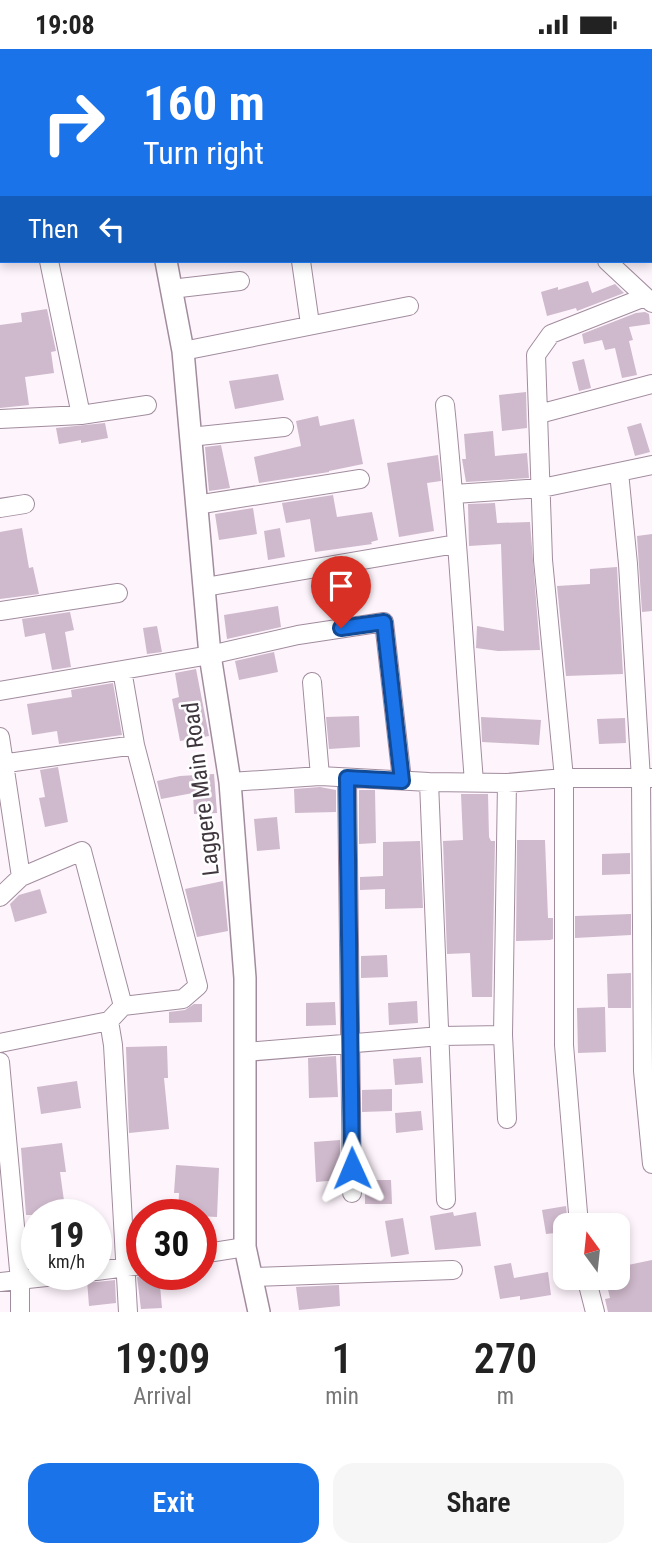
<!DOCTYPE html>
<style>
:root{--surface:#fff;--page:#f6f6f6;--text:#222;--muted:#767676;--accent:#1a73e8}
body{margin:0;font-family:"Roboto Condensed",sans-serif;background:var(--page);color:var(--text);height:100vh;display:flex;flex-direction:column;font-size:26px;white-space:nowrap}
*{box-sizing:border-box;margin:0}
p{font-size:23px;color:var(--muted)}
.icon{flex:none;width:38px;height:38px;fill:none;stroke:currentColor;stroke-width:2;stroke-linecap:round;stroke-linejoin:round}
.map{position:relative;height:1263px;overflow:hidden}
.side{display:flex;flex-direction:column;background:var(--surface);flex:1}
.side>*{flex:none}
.hud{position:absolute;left:0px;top:0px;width:653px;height:214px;box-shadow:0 4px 10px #0003;background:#1a73e8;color:#fff;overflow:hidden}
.needle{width:46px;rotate:345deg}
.tools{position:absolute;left:553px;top:1164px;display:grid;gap:14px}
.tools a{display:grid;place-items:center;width:77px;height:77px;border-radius:14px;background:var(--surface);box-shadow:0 4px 10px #0003;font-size:35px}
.speed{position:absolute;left:21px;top:1150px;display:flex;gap:14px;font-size:35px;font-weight:700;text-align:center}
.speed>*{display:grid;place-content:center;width:91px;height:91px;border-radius:50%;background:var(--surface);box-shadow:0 4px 10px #0003;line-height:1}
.speed small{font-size:18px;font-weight:400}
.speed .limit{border:10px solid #d22;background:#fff;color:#111}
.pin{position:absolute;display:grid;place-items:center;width:60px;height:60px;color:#fff;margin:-72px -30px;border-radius:50% 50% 50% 0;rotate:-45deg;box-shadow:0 0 7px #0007}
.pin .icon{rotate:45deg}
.me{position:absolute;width:77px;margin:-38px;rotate:359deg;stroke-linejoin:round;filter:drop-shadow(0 0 5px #0008)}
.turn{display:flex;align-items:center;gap:24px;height:147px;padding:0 28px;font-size:32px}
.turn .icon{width:91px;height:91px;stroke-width:2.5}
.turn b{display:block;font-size:49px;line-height:60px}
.then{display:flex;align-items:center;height:66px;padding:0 28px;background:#0003;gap:14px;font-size:26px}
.eta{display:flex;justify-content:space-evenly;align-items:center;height:119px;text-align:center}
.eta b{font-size:42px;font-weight:600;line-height:49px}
.button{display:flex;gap:14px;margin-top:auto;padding:14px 28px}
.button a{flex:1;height:80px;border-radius:21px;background:var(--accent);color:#fff;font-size:28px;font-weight:600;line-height:80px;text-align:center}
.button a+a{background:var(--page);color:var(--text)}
.status{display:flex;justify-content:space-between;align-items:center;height:49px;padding:0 35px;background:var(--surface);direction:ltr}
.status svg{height:19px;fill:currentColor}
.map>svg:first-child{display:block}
</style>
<div class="status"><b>19:08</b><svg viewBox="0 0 49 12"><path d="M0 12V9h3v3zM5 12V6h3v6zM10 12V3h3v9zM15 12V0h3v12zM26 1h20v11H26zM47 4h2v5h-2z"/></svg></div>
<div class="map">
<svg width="652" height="1263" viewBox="0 0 652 1263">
<rect width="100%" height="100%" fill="#fef4fc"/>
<path fill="#cfb9cc" d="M588,232L592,244L615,235L624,244L577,262L576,259L547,267L541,243L558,238V241Z
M47,260L56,302L51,303L54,324L25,328L29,356L0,359V276L22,273L21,264Z
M645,263L649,265L650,275L629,278L633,291L629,292L637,326L622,329L615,299L605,301L602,291L584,295L582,285L636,264Z
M584,310L591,339L579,342L572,313Z
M278,325L284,351L235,360L229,332Z
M526,343L527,379L502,382L499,346Z
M318,367L320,377L354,370L363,415L329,422V423L259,434L254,408L301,397L296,372Z
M105,374L108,389L81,394V391L59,395L56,379Z
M641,374L650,403L635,407L627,378Z
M493,382L495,407L527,404L529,429L466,433L462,410H466L464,385Z
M221,396L230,439L209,442L205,398Z
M438,406L441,432L427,434L434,482L399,488L387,414Z
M333,446L337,468L372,463L378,491L371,493L372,495L315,503L310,470L286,474L282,454Z
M495,454L497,474L530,473L540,601L498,602L476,599L477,577L504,582L501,495L469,497L468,455Z
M253,459L257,485L219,491L215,465Z
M22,479L29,519L33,518L39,545L0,550V483Z
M280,479L285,508L268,511L264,482Z
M652,485V562L642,563L637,487Z
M617,518L623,625L566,627L557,537L590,535V520Z
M278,557L281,578L227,590L224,566Z
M70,563L74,581L65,583L71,618L52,621L45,584L25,588L22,570Z
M157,577L162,603L147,605L143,579Z
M274,603L278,623L239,631L235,612Z
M196,620L209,687L180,692L172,650L179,648L175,624Z
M113,634L122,686L59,695L57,682L32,686L27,655L72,648L71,641Z
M359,667L360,698L329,700L326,668Z
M481,668L541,671L539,696L482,693Z
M625,669L626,694L599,695L597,670Z
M58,718L68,773L45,778L39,749L45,748L40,721Z
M214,725L217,764L194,765L193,744L161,750L157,732L180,727Z
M320,738L336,741V763L295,764L294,740Z
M359,741H375L376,794L359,795Z
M461,745H488L489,788L491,792H495L492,948H472L470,904L447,905L443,792L463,791Z
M277,768L280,800L257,802L254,770Z
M517,791H545L548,869H553V890L550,891L516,892Z
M420,792L423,859L385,860V840L360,841V828L383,827V793Z
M630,804V825L602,826V805Z
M223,832L228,882L197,888L185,840Z
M40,840L47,864L15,873L10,855L19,846Z
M631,865V886L575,889V867Z
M387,906L388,928L361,929V907Z
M631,924V959H608L607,925Z
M417,952L418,974L389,976L388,954Z
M335,953L336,976L306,977V954Z
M194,955H202V973L169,974V963L185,961Z
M605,958L606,1003L578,1004L577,959Z
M167,997L168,1029H164L169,1080L129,1084L126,998Z
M336,1007L338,1048L309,1049L308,1009Z
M421,1008L423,1034L395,1036L393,1010Z
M77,1032L81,1059L41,1065L37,1038Z
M392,1040V1062L362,1063V1041Z
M421,1062L423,1081L396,1084L395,1064Z
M340,1091V1131L316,1133L314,1093Z
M62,1094L66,1123H60L66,1166H26L21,1099Z
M176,1116L219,1119L217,1168L178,1166L179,1144H174Z
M365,1131H391L392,1155H365Z
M566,1157L568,1176H565V1183L546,1185L542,1161Z
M453,1163L454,1167L476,1163L481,1197L435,1201L430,1167Z
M403,1169L409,1205L391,1208L385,1172Z
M652,1211V1263H608L605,1250L610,1249L605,1228H618V1223L629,1220L628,1216Z
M511,1214L514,1229L548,1223L551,1246L520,1251V1247L500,1250L494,1217Z
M149,1225H159L162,1259L141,1260L137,1228Z
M87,1231L97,1233L115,1231L116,1254L89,1257Z
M339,1236L340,1257L299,1261L296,1238Z"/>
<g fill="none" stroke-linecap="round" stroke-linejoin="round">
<defs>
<path id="minor" d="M504,0V2
M248,2L252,0
M466,2L472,0
M651,25H652
M0,62H2
M651,101L652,100
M301,212L310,275
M607,212L652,254
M171,240L240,232
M183,302L409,257
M445,356C458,481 464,607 474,733
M539,365L652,335
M81,366L147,356
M0,370L81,366L49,212
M190,388L284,378
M619,423L628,515L641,730L643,1022L652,1115
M454,445L542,439L652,416
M196,456L360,430
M0,459L25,455
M205,538L456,495
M0,562L118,544
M312,633L320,727
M0,642L210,606L298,586L384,573L402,731
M0,688L21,828L82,802L123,957
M0,715L135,696
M347,729L352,1144
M230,733L320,727L429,733L507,734L564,729H652
M429,733L446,1151
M507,734L503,986L507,1070
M0,848L21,828
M109,972L123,957L183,950L198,937L135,696L122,621
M0,994L109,972L113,996L128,1263
M246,1003L441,987L503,986
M0,1013L20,1232V1263
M579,1176L564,996V729L543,511L536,306L551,285L645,248
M201,1205L245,1198
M96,1222L142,1216
M251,1228L453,1221
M586,1228L595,1263
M0,1233L74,1225"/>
<path id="tertiary" d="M121,0V2
M166,212L183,302L210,606L230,733L245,929V1198L259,1263"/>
</defs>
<use href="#minor" stroke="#a18c9e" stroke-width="20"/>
<use href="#tertiary" stroke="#a18c9e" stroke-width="24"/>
<use href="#minor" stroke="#fff" stroke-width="18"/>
<use href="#tertiary" stroke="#fff" stroke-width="21"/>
</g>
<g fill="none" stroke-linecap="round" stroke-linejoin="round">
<defs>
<path id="route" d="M341,579L384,573L402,732L347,729L352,1119"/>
</defs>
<use href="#route" stroke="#114b97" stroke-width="18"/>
<use href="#route" stroke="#1a73e8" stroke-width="12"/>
</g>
<g text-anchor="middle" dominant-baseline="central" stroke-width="5" stroke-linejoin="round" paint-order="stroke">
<g font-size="23" fill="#3f363e" stroke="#fff">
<text transform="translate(201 740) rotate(-97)">Laggere Main Road</text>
</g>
</g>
</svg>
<div class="tools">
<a><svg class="needle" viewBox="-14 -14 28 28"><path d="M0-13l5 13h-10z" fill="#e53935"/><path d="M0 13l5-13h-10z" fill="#767676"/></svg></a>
</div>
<div class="speed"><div>19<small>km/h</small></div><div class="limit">30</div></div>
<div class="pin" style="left:341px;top:579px;background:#d93025"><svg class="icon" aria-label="arrive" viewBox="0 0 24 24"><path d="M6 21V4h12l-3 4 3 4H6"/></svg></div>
<svg class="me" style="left:352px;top:1119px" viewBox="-20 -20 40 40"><path d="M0-17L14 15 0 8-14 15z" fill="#1a73e8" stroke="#fff" stroke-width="4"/></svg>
<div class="hud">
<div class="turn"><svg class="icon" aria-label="right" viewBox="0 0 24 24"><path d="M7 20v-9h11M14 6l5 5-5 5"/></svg><div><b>160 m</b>Turn right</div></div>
<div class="then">Then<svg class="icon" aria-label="left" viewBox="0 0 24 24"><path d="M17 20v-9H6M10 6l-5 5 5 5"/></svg></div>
</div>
</div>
<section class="side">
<div class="eta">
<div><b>19:09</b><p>Arrival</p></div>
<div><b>1</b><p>min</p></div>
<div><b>270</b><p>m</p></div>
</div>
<div class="button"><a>Exit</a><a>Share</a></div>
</section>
